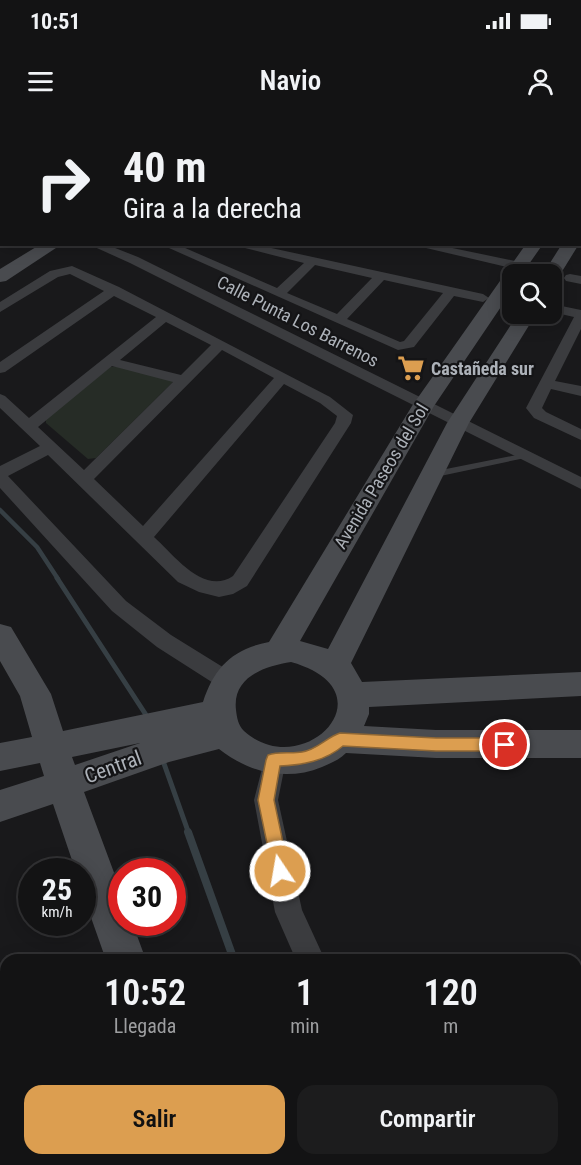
<!DOCTYPE html>
<html lang="es">
<meta charset="utf-8">
<style>
:root{--surface:#131314;--page:#1c1c1d;--text:#f1f3f6;--muted:#9d9ea0;--line:#323234;--accent:#dc9e50}
body{margin:0;font-family:"Roboto Condensed",sans-serif;background:var(--page);color:var(--text);height:100vh;display:flex;flex-direction:column;font-size:22px;white-space:nowrap}
*{box-sizing:border-box;margin:0}
p{font-size:20px;color:var(--muted)}
.icon{flex:none;width:33px;height:33px;fill:none;stroke:currentColor;stroke-width:2;stroke-linecap:round;stroke-linejoin:round}
.map{position:relative;flex:1;overflow:hidden}
.panel{position:absolute;left:0px;top:834px;width:582px;height:212px;display:flex;flex-direction:column;background:var(--surface);border-radius:18px 18px 0 0;box-shadow:0 3px 15px #0003,0 0 0 2px var(--line)}
.panel>*{flex:none}
.hud{position:absolute;left:0px;top:0px;width:582px;height:126px;box-shadow:0 3px 15px #0003,0 0 0 2px var(--line);background:#131314;color:var(--text);overflow:hidden}
.buttons{position:absolute;left:502px;top:144px;display:grid;gap:12px}
.buttons a{display:grid;place-items:center;width:60px;height:60px;border-radius:12px;background:var(--surface);box-shadow:0 3px 15px #0003,0 0 0 2px var(--line);font-size:30px}
.speed{position:absolute;left:18px;top:738px;display:flex;gap:12px;font-size:30px;font-weight:700;text-align:center}
.speed>*{display:grid;place-content:center;width:78px;height:78px;border-radius:50%;background:var(--surface);box-shadow:0 3px 15px #0003,0 0 0 2px var(--line);line-height:1}
.speed small{font-size:15px;font-weight:400}
.speed .limit{border:9px solid #d22;background:#fff;color:#111}
.pin{position:absolute;display:grid;place-items:center;width:51px;height:51px;color:#fff;margin:-26px;border:3px solid #fff;border-radius:50%;box-shadow:0 2px 6px #0007}
.me{position:absolute;width:66px;margin:-33px;rotate:348deg;stroke-linejoin:round;filter:drop-shadow(0 0 4px #0008)}
.turn{display:flex;align-items:center;gap:21px;height:126px;padding:0 24px;font-size:27px}
.turn .icon{width:78px;height:78px;stroke-width:2.5}
.turn b{display:block;font-size:42px;line-height:51px}
.eta{display:flex;justify-content:space-evenly;align-items:center;height:102px;text-align:center}
.eta b{font-size:36px;font-weight:600;line-height:42px}
.button{display:flex;gap:12px;margin-top:auto;padding:12px 24px}
.button a{flex:1;height:69px;border-radius:18px;background:var(--accent);color:#111;font-size:24px;font-weight:600;line-height:69px;text-align:center}
.button a+a{background:var(--page);color:var(--text)}
.status{display:flex;justify-content:space-between;align-items:center;height:42px;padding:0 30px;background:var(--surface);direction:ltr}
.status svg{height:16px;fill:currentColor}
header{display:flex;justify-content:space-between;align-items:center;height:78px;padding:0 24px;background:var(--surface);font-size:27px;font-weight:600}
.map>svg:first-child{display:block}
</style>
<div class="status"><b>10:51</b><svg viewBox="0 0 49 12"><path d="M0 12V9h3v3zM5 12V6h3v6zM10 12V3h3v9zM15 12V0h3v12zM26 1h20v11H26zM47 4h2v5h-2z"/></svg></div>
<header><svg class="icon" aria-label="menu" viewBox="0 0 24 24"><path d="M4 6h16M4 12h16M4 18h16"/></svg>Navio<svg class="icon" aria-label="person" viewBox="0 0 24 24"><circle cx="12" cy="8" r="4"/><path d="M4 21q1-7 8-7t8 7"/></svg></header>
<div class="map">
<svg width="581" height="1045" viewBox="0 0 581 1045">
<rect width="100%" height="100%" fill="#19191b"/>
<path fill="#262c26" d="M117,246L170,259L173,262L96,338L88,339L46,303V299L110,247Z"/>
<g fill="none" stroke-linecap="round" stroke-linejoin="round">
<path stroke="#363f44" stroke-width="4.5" d="M0,390L37,427L58,459"/>
<path stroke="#363f44" stroke-width="5" d="M57,458L148,598
M162,638L189,714"/>
<path stroke="#363f44" stroke-width="8" d="M188,712L234,840
M311,1040L314,1045"/>
<path fill="#3b3c3f" fill-rule="evenodd" d="M522,334L526,336L525,338L431,358L427,355L431,352Z"/>
<path fill="#3b3c3f" fill-rule="evenodd" d="M16,0H32L33,2H17Z
M52,0H62L51,2Z
M131,0H147L148,2H132Z
M254,0H262V2H254Z
M311,0H330L310,2Z
M363,0H380L381,2H364Z
M412,0H421L411,2Z
M2,22V28L0,29V23Z
M580,30H581V36H580Z
M0,39H2V45H0Z
M580,49H581V55H580Z
M0,66H2V72H0Z
M88,124H105L138,137L581,357V369L130,143Z
M160,124H176L277,168L304,143L229,124H253L483,174L489,178L483,182L454,176L414,227L398,230ZM315,145L372,158L337,194L287,173ZM384,160L443,173L404,221L400,222L347,199Z
M409,124H433L520,142L526,146L520,150Z
M72,146L119,167L330,277L353,295L351,303L247,466L233,474L219,477L199,472L178,462L48,335L8,356L126,481L171,515L234,554L237,560L234,566L226,569L218,566L157,527L112,491L0,368V346L40,326L0,288V274L5,276L29,298L156,197L114,176L5,252L0,253V242L104,171L70,154L58,157L0,192V182L50,151ZM166,202L211,225L181,255L120,240ZM222,230L274,258L143,406L94,359ZM112,246L173,262L84,350L38,307ZM284,264L320,283L337,296L335,303L233,456C204,476 174,435 154,417Z
M570,154L581,156V164L566,161L564,158L566,155Z
M552,184L581,190V209L555,261L581,266V276L551,269L542,288L546,292L581,309V320L534,298L526,288L574,197L552,192Z
M274,630L282,633L286,640L278,680L302,790L325,840H296L275,792L254,680L266,633Z
M6,984V1023L0,1025V986Z
M387,1040H421L424,1045H390Z"/>
<path fill="#494b4f" fill-rule="evenodd" d="M224,0H238L223,2Z
M253,0H266L252,2Z
M485,0H506L507,2H486Z
M522,0H544L545,2H523Z
M580,9H581V18H580Z
M581,56V65H580V56Z
M0,95H2V105H0Z
M41,124H62L6,161L0,162V149Z
M526,124H543L522,154H513V169L434,286L300,521L328,529L447,303L518,194H536L469,303L351,543L362,562L581,552V576L369,587V594L364,606L436,610H581V638H436L346,633C339,640 331,643 322,647C286,662 248,652 219,629L169,642L84,672L122,774V802H132L146,840H106L82,772V752H76L53,684L0,702V670L44,656L40,643L0,651V623L32,617L20,576L0,541V504L11,507L51,574L63,611L203,582C214,548 232,529 269,522L412,286ZM291,542C394,571 303,664 244,611C238,605 237,598 236,590C232,557 265,546 291,542ZM140,623L75,645L72,637Z
M562,124H579L558,158L552,159V154H543Z
M166,1040H213L216,1045H168Z"/>
</g>
<path fill="#dc9e50" stroke="#8f6734" stroke-width="1.5" d="M340,613L436,618H505L510,620L513,625L510,629L505,631H436L343,626C325,641 303,645 280,646L274,680L289,751L287,757L280,759L274,757L258,680L266,640L268,635C279,631 291,634 302,632C317,630 327,617 340,613Z"/>
<defs>
<symbol id="supermarket-bare" viewBox="-9 -9 18 18"><path d="M-6-5.5h2.5l.6 2H6L4.5 2H-2.5L-4.4-4H-6ZM-1.5 3.2a1.3 1.3 0 1 0 .1 0ZM3 3.2a1.3 1.3 0 1 0 .1 0Z" fill="#dc9e50" stroke="#141416" stroke-width="2.5" paint-order="stroke"/></symbol>
</defs>
<g fill-rule="evenodd">
<use href="#supermarket-bare" x="392" y="229" width="38" height="38"/>
</g>
<g text-anchor="middle" dominant-baseline="central" stroke-width="4.5" stroke-linejoin="round" paint-order="stroke">
<g font-size="18" fill="#adb2b9" stroke="#141416">
<text transform="translate(298 201) rotate(27)">Calle Punta Los Barrenos</text>
<text transform="translate(381 356) rotate(-59)">Avenida Paseos del Sol</text>
</g>
<g font-size="18" font-weight="bold" fill="#adb2b9" stroke="#141416" text-anchor="start">
<text x="431" y="248">Castañeda sur</text>
</g>
<g font-size="21" fill="#adb2b9" stroke="#141416">
<text transform="translate(113 647) rotate(-20)">Central</text>
</g>
</g>
</svg>
<div class="buttons">
<a><svg class="icon" aria-label="search" viewBox="0 0 24 24"><circle cx="10" cy="10" r="6"/><path d="M15 15l6 6"/></svg></a>
</div>
<div class="speed"><div>25<small>km/h</small></div><div class="limit">30</div></div>
<div class="pin" style="left:505px;top:625px;background:#d93025"><svg class="icon" aria-label="arrive" viewBox="0 0 24 24"><path d="M6 21V4h12l-3 4 3 4H6"/></svg></div>
<svg class="me" style="left:280px;top:751px" viewBox="-20 -20 40 40"><circle r="17" fill="#dc9e50" stroke="#fff" stroke-width="3"/><path d="M0-11L8 9 0 5-8 9z" fill="#fff"/></svg>
<div class="hud">
<div class="turn"><svg class="icon" aria-label="right" viewBox="0 0 24 24"><path d="M7 20v-9h11M14 6l5 5-5 5"/></svg><div><b>40 m</b>Gira a la derecha</div></div>
</div>
<section class="panel">
<div class="eta">
<div><b>10:52</b><p>Llegada</p></div>
<div><b>1</b><p>min</p></div>
<div><b>120</b><p>m</p></div>
</div>
<div class="button"><a>Salir</a><a>Compartir</a></div>
</section>
</div>
